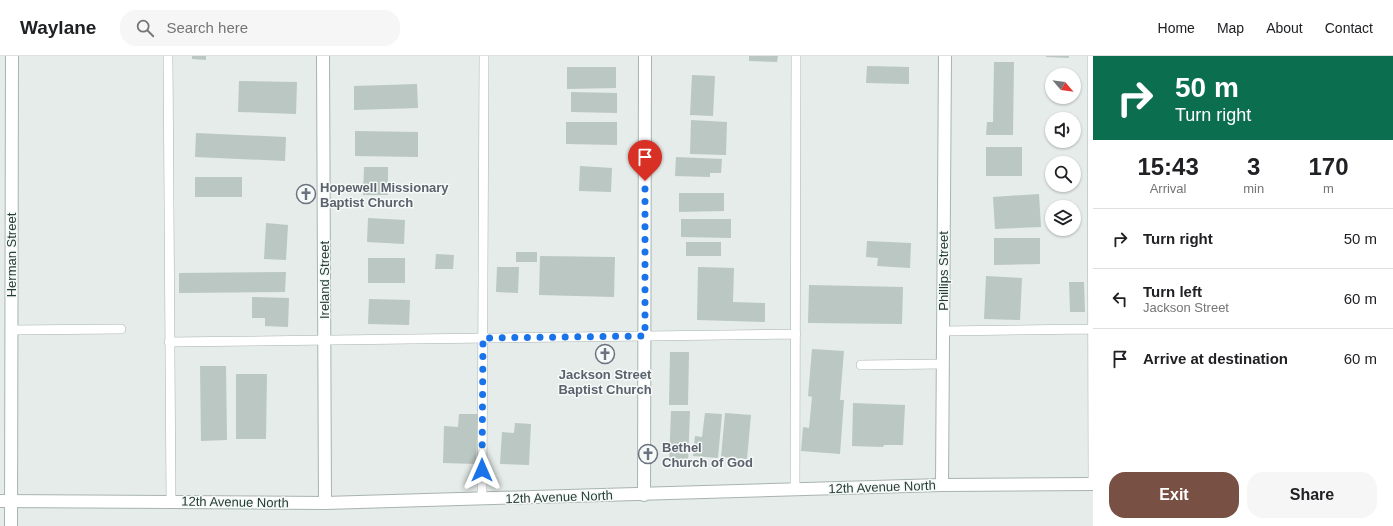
<!DOCTYPE html>
<style>
:root{--surface:#fff;--page:#f6f6f6;--text:#202124;--muted:#757577;--line:#e0e0e0;--accent:#785044}
body{margin:0;font-family:Helvetica,sans-serif;background:var(--page);color:var(--text);height:100vh;display:flex;flex-direction:column;font-size:15px;white-space:nowrap}
*{box-sizing:border-box;margin:0}
p{font-size:13px;color:var(--muted)}
.icon{flex:none;width:22px;height:22px;fill:none;stroke:currentColor;stroke-width:2;stroke-linecap:round;stroke-linejoin:round}
.map{position:relative;flex:1;overflow:hidden}
.drawer{display:flex;flex-direction:column;background:var(--surface);width:300px}
.drawer>*{flex:none}
.top-card{background:#0b6e4f;color:#fff;overflow:hidden}
.needle{width:26px;rotate:118deg}
.buttons{position:absolute;left:1045px;top:12px;display:grid;gap:8px}
.buttons a{display:grid;place-items:center;width:36px;height:36px;border-radius:50%;background:var(--surface);box-shadow:0 1px 3px #0004;font-size:20px}
.pin{position:absolute;display:grid;place-items:center;width:34px;height:34px;color:#fff;margin:-41px -17px;border-radius:50% 50% 50% 0;rotate:-45deg;box-shadow:0 0 4px #0007}
.pin .icon{rotate:45deg}
.me{position:absolute;width:44px;margin:-22px;rotate:0deg;stroke-linejoin:round;filter:drop-shadow(0 0 3px #0008)}
.turn{display:flex;align-items:center;gap:14px;height:84px;padding:0 16px;font-size:18px}
.turn .icon{width:52px;height:52px;stroke-width:2.5}
.turn b{display:block;font-size:28px;line-height:34px}
.eta{display:flex;justify-content:space-evenly;align-items:center;height:68px;text-align:center}
.eta b{font-size:24px;font-weight:700;line-height:28px}
.button{display:flex;gap:8px;margin-top:auto;padding:8px 16px}
.button a{flex:1;height:46px;border-radius:16px;background:var(--accent);color:#fff;font-size:16px;font-weight:700;line-height:46px;text-align:center}
.button a+a{background:var(--page);color:var(--text)}
ul{padding:0;list-style:none}
li{display:flex;align-items:center;gap:12px;height:60px;padding:0 16px;border-top:1px solid var(--line)}
li div{flex:1}
li b{display:block;font-size:15px}
li em{font-style:normal}
header{display:flex;align-items:center;gap:24px;box-sizing:border-box;height:56px;padding:0 20px;background:var(--surface);border-bottom:1px solid var(--line)}
header strong{font-size:19px}
nav{display:flex;gap:22px;margin-inline-start:auto;font-size:14px}
.search{width:280px;height:36px;background:var(--page);display:flex;align-items:center;gap:10px;box-sizing:border-box;padding:0 14px;border-radius:16px;color:var(--muted);font-size:15px}
main{display:flex;flex:1;min-height:0}
.map>svg:first-child{display:block}
</style>
<header>
<strong>Waylane</strong>
<div class="search"><svg class="icon" aria-label="search" viewBox="0 0 24 24"><circle cx="10" cy="10" r="6"/><path d="M15 15l6 6"/></svg>Search here</div>
<nav><a>Home</a><a>Map</a><a>About</a><a>Contact</a></nav>
</header>
<main>
<div class="map">
<svg width="1093" height="470" viewBox="0 0 1093 470">
<rect width="100%" height="100%" fill="#e5ece9"/>
<path fill="#bac7c2" d="M192,0H206V4L192,3Z
M749,0H778L777,6L749,5Z
M1046,0H1069V2L1046,1Z
M994,6H1014L1013,79H986L987,66H993Z
M867,10L909,11V28L866,27Z
M567,11H616V32L567,33Z
M692,19L715,20L713,60L690,59Z
M239,25L297,26L296,58L238,56Z
M417,28L418,52L354,54V30Z
M571,36L617,37V57L571,56Z
M691,64L727,66L726,99L690,98Z
M566,66H617V89L566,88Z
M355,75L418,76V101L355,100Z
M196,77L286,81L285,105L195,101Z
M986,91H1022V120H986Z
M676,101L722,103L721,117H710V121L675,120Z
M580,110L612,112L611,136L579,135Z
M364,111H388V139H363Z
M195,121H242V141H195Z
M679,137H724V155L679,156Z
M1039,138L1041,171L995,173L993,141Z
M368,162L405,164L404,188L367,186Z
M681,163H731V182L681,181Z
M266,167L288,169L286,204L264,203Z
M994,182H1040V208L994,209Z
M867,185L911,187L910,212L877,210L878,202L866,201Z
M686,186H721V200H686Z
M516,196H537V206H516Z
M436,198L454,199L453,213H435Z
M540,200L615,201L614,241L539,239Z
M368,202H405V227H368Z
M497,211H519L518,237L496,236Z
M698,211L734,212L733,246L765,247V266L697,264Z
M286,216L285,236L179,237V217Z
M986,220L1022,222L1020,264L984,263Z
M1069,226H1084L1085,256H1070Z
M809,229L903,231L902,268L808,267Z
M252,241L289,242L288,271L265,270V262H252Z
M369,243L410,244L409,269L368,268Z
M812,293L844,295L840,344H844L840,398L801,395L803,371L809,372L812,341L808,340Z
M670,296H689L688,349H669Z
M200,310H226L227,384L201,385Z
M236,318H267L266,383H236Z
M853,347L905,349L903,389H884L883,391L852,390Z
M671,355H690L688,408L669,407Z
M705,357L722,358L718,402L693,400L695,380L702,381Z
M725,357L751,359L747,403L721,401Z
M459,358H478L476,408L443,407L444,370L458,371Z
M515,367L531,368L529,409L500,408L502,376L514,377Z"/>
<g fill="none" stroke-linecap="round" stroke-linejoin="round">
<defs>
<path id="service" d="M168,0L171,446
M1092,0L1093,428
M11,274L121,273
M943,275L1093,273
M169,286L796,278
M861,309L943,308
M795,434L796,0
M482,443L484,0"/>
<path id="minor" d="M323,0L325,447
M942,429L945,0
M11,470L12,0"/>
<path id="tertiary" d="M644,439L645,0
M0,445L325,447L942,429L1093,428"/>
</defs>
<use href="#service" stroke="#a8b4b0" stroke-width="10"/>
<use href="#minor" stroke="#a8b4b0" stroke-width="14"/>
<use href="#tertiary" stroke="#a8b4b0" stroke-width="14"/>
<use href="#service" stroke="#fff" stroke-width="9"/>
<use href="#minor" stroke="#fff" stroke-width="12"/>
<use href="#tertiary" stroke="#fff" stroke-width="12"/>
</g>
<g fill="none" stroke-linecap="round" stroke-linejoin="round">
<path stroke="#1a73e8" stroke-width="7" stroke-dasharray="0 12.6" d="M482,414L483,282L645,280V125"/>
</g>
<defs>
<symbol id="church-ring" viewBox="-11 -11 22 22"><circle r="9.5" fill="#f5f9f7" stroke="#6b7280" stroke-width="1.5"/><path d="M-1.2-6h2.4v3.5h3.3v2.4h-3.3V6h-2.4V-.1h-3.3v-2.4h3.3Z" fill="#6b7280"/></symbol>
</defs>
<g fill-rule="evenodd">
<use href="#church-ring" x="295" y="127" width="22" height="22"/>
<use href="#church-ring" x="594" y="287" width="22" height="22"/>
<use href="#church-ring" x="637" y="387" width="22" height="22"/>
</g>
<g text-anchor="middle" dominant-baseline="central" stroke-width="3" stroke-linejoin="round" paint-order="stroke">
<g font-size="13" font-weight="bold" fill="#5b616d" stroke="#f5f9f7" text-anchor="start">
<text x="320" y="131">Hopewell Missionary<tspan x="320" dy="15">Baptist Church</tspan></text>
<text x="605" y="318" text-anchor="middle">Jackson Street<tspan x="605" dy="15">Baptist Church</tspan></text>
<text x="662" y="391">Bethel<tspan x="662" dy="15">Church of God</tspan></text>
</g>
<g font-size="13" fill="#263c36" stroke="#f5f9f7">
<text transform="translate(11 199) rotate(-90)">Herman Street</text>
<text transform="translate(943 215) rotate(-90)">Phillips Street</text>
<text transform="translate(324 224) rotate(-90)">Ireland Street</text>
<text transform="translate(882 431) rotate(-2)">12th Avenue North</text>
<text transform="translate(559 441) rotate(-2)">12th Avenue North</text>
<text transform="translate(235 446) rotate(1)">12th Avenue North</text>
</g>
</g>
</svg>
<div class="buttons">
<a><svg class="needle" viewBox="-14 -14 28 28"><path d="M0-13l5 13h-10z" fill="#e53935"/><path d="M0 13l5-13h-10z" fill="#757577"/></svg></a>
<a><svg class="icon" aria-label="sound" viewBox="0 0 24 24"><path d="M4 9h4l5-4v14l-5-4H4zM17 9q2 3 0 6"/></svg></a>
<a><svg class="icon" aria-label="search" viewBox="0 0 24 24"><circle cx="10" cy="10" r="6"/><path d="M15 15l6 6"/></svg></a>
<a><svg class="icon" aria-label="layers" viewBox="0 0 24 24"><path d="M12 4l9 5-9 5-9-5zM3 14l9 5 9-5"/></svg></a>
</div>
<div class="pin" style="left:645px;top:125px;background:#d93025"><svg class="icon" aria-label="arrive" viewBox="0 0 24 24"><path d="M6 21V4h12l-3 4 3 4H6"/></svg></div>
<svg class="me" style="left:482px;top:414px" viewBox="-20 -20 40 40"><path d="M0-17L14 15 0 8-14 15z" fill="#1a73e8" stroke="#fff" stroke-width="4"/></svg>
</div>
<section class="drawer">
<div class="top-card">
<div class="turn"><svg class="icon" aria-label="right" viewBox="0 0 24 24"><path d="M7 20v-9h11M14 6l5 5-5 5"/></svg><div><b>50 m</b>Turn right</div></div>
</div>
<div class="eta">
<div><b>15:43</b><p>Arrival</p></div>
<div><b>3</b><p>min</p></div>
<div><b>170</b><p>m</p></div>
</div>
<ul>
<li><svg class="icon" aria-label="right" viewBox="0 0 24 24"><path d="M7 20v-9h11M14 6l5 5-5 5"/></svg><div><b>Turn right</b></div><em>50 m</em></li>
<li><svg class="icon" aria-label="left" viewBox="0 0 24 24"><path d="M17 20v-9H6M10 6l-5 5 5 5"/></svg><div><b>Turn left</b><p>Jackson Street</p></div><em>60 m</em></li>
<li><svg class="icon" aria-label="arrive" viewBox="0 0 24 24"><path d="M6 21V4h12l-3 4 3 4H6"/></svg><div><b>Arrive at destination</b></div><em>60 m</em></li>
</ul>
<div class="button"><a>Exit</a><a>Share</a></div>
</section>
</main>
